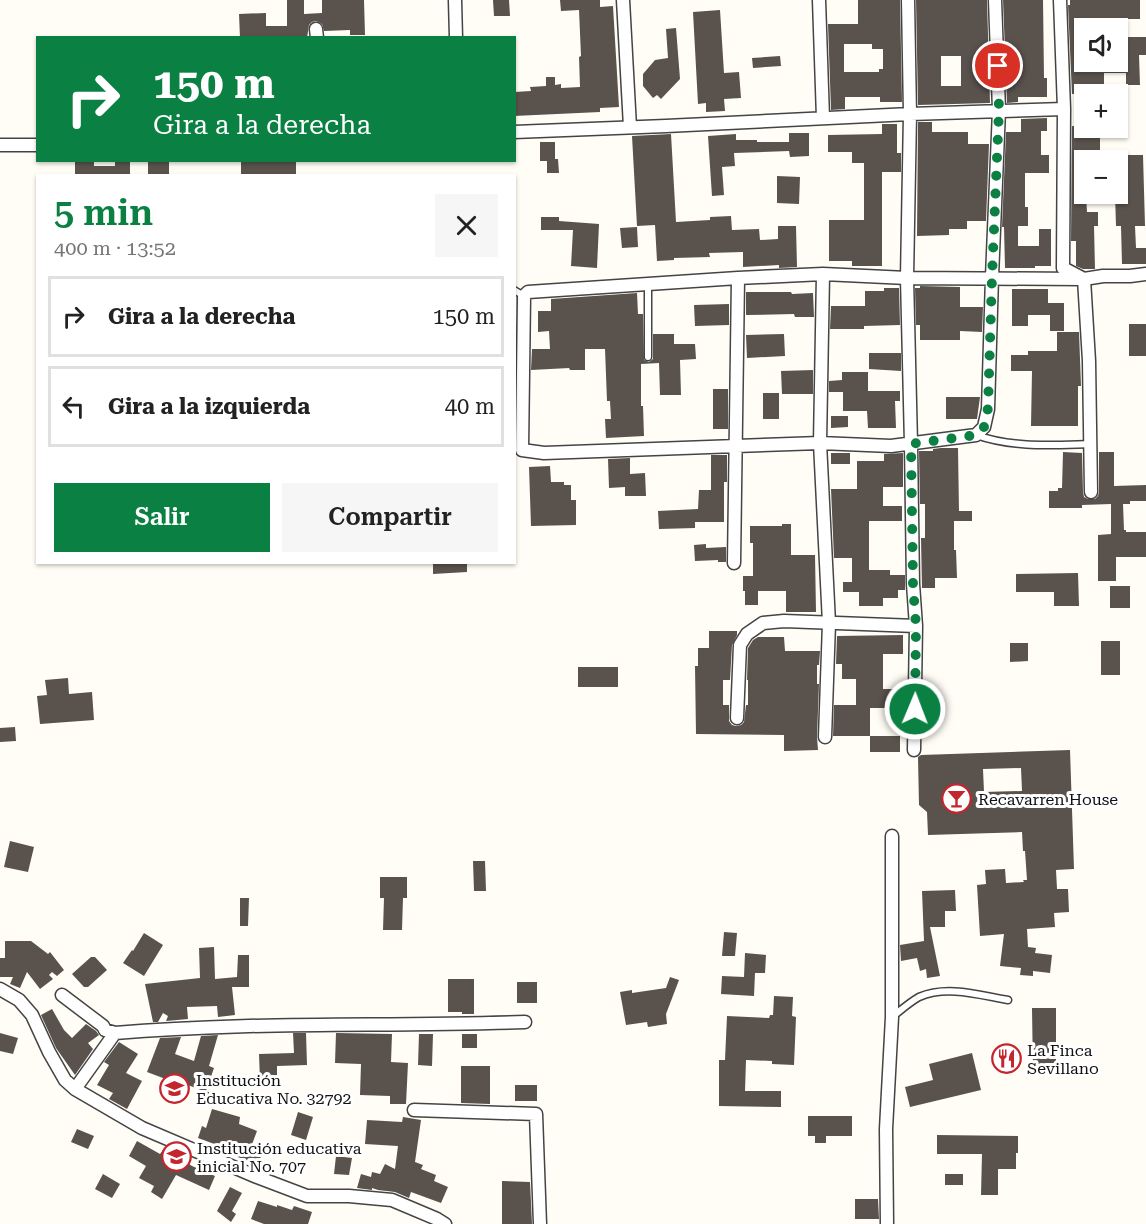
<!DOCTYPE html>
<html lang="es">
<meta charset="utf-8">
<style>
:root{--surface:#fff;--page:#f6f6f6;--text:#222;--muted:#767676;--line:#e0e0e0;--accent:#0b8043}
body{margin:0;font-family:"Roboto Serif",serif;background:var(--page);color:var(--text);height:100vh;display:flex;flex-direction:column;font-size:22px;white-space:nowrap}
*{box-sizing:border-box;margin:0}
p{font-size:20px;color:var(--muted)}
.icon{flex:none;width:33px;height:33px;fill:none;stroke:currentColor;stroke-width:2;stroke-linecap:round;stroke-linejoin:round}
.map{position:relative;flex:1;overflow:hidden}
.panel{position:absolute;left:36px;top:174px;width:480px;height:390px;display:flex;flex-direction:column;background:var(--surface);border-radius:0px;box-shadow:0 2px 4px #0004}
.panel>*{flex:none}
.banner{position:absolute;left:36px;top:36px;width:480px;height:126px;border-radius:0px;box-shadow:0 2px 4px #0004;background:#0b8043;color:#fff;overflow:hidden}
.fabs{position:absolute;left:1074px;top:18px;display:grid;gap:12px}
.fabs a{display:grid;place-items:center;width:54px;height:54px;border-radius:0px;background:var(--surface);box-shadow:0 2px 4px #0004;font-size:30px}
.pin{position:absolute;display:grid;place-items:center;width:51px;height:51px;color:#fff;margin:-26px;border:3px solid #fff;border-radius:50%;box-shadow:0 2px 6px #0007}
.me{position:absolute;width:66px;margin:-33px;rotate:1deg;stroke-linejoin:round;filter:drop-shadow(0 0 4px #0008)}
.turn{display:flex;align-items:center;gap:21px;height:126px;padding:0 18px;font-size:27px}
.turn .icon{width:78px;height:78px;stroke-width:2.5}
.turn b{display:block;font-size:42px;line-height:51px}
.round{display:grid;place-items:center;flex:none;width:63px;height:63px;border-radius:0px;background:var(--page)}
.headline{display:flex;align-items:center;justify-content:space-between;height:102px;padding:0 18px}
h1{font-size:36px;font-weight:600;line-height:45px;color:var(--accent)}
.button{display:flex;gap:12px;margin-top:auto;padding:12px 18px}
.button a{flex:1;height:69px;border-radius:0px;background:var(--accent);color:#fff;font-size:24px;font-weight:600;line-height:69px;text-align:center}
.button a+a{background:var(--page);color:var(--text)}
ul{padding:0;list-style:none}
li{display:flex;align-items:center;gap:18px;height:81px;margin:0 12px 9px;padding:0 6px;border:3px solid var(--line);border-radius:0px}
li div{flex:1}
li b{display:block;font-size:22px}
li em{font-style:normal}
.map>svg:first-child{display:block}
</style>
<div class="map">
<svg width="1146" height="1224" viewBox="0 0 1146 1224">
<rect width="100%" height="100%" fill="#fffdf5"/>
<path fill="#5a524d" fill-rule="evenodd" d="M287,0H304V14L322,13V0H364L365,35H350V30L324,31L322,24L316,21L312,22L309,25L307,38H240L239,14L266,13V26H287Z
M493,0H509L510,16H494Z
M560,0H600V7L613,6L619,107L600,108V112L514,116V92L531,91L530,87L546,86V77H555V85L561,84V88L580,87L579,57L581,56L579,10L561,11Z
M858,0H900L902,102H880V97H845V109L831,110L828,24H858ZM844,44H872V49H883V69H879V72H844Z
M916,0H987L990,103L918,105ZM941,56H961V86H941Z
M1003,0H1043L1044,78H1047V97H1018V102L1007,103Z
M1070,0H1140V19H1118V28H1084V62H1118V37H1146V55H1139L1140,85H1126V73H1104V93L1072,94L1068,5H1070Z
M720,10L724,73L739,72L741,98L724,99L725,111L706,112V103L698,104L693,12Z
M676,28L680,79L661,99L657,95L653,98L643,86V74L655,60L668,58L666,29Z
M780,56L781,66L753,68L752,58Z
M1047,118V131H1041V155H1049V173H1025V207H1028V226H1018V246H1039V229H1051V266H1035V268H1005L1004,227H1002L1006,132H1021V119Z
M918,122H932V132H968V144H989L986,221H967V229H949V235L917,236Z
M882,124H897V153H901V172H882V266H852V261H829V220H864V163H852V152H828V135L882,134Z
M1072,126L1100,128V160H1084V194H1086L1087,212H1098V226H1094L1095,269H1083L1076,266V241H1071Z
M789,133H809V156L790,157L789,151L734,153L735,166L722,167L724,195L712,196L708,136L736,134V140H757V142H789Z
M671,134L676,222L710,220V217L731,216L732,230L759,229L760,240L778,239V226H796L797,267L779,268V265L743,267V252L709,253L710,257L674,258V260L657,261L655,225L637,226L632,136Z
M540,142H555V159H558L559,173H547V161H540Z
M1118,155H1143L1145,226H1135L1136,248H1146V264H1122L1121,226H1116L1115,194H1118Z
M75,160H94V166H115V160H130V176H75Z
M148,160H169V176H148Z
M241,160H296V175L241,176Z
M777,176L800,177L799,204L777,203Z
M541,217H559V221L599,224L597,268L571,266L573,230H541Z
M637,227L638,247L622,248L620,228Z
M920,286L960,287V307H983L982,332L960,331V340H920V325H916L915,288H920Z
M884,288H899L900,325L864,326V329H830L831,306H865V291H884Z
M1012,289H1048V303H1064V331H1050V315H1028V326H1012Z
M746,292H791L792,294L813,293L814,317H795L794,314L746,315Z
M637,293L638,314H643L644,360L649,362L653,359V334H674V344H695L696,359L680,360L681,395H660L659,363L641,364V406H643L644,436L606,438L605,419H611L610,401H607L605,349H585V370H570L569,368L531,370L532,349H550L549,331L538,332V311H551V299Z
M729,304V325L695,326L694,305Z
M1129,324H1146V356H1129Z
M1057,332H1079L1081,386H1078V426H1031L1032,371H1011V355H1028V351H1057Z
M784,334L785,356L747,358L746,335Z
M869,353H901V371L869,369Z
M813,370V394H782L781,371Z
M842,372H868V391H900V401H895L896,428H868L867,411H843V392H829V381L842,380Z
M713,389H728V429H713Z
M763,393H779V419H763Z
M946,397H980L977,419H946Z
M831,416H848V427L831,428Z
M941,448H958L959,511H972V521H954V550H956L957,578H935V588H922L921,538H925V504H920L919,451H933V449Z
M1063,452L1082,453L1083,492L1084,497L1088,499H1095L1098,496L1099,492V452H1114V486L1146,485V501H1130V504H1123L1124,530H1126V532H1146V557H1116V581H1098V535L1111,534V504L1082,505V508H1049V491H1058V488H1062Z
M831,453H850V464H831Z
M903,453V487H883V506H902V521H869V570H890V575H905V590H898V598H883V606H859V592H843V582H852V558H834L831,489H857V461H884V454Z
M711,455H727V482H724V522H695V528L659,529L658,511L698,509L699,490H711Z
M630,458V474L645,473L646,496H625V487L609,488L608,459Z
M550,466L551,482H564V485H571V500H576V525L531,526L529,467Z
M782,524H791V555H815L816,612H786V591H758V605H745V591H743V576H753V543H750V526H782Z
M706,544V548L726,547V562H718V560L695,561L694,545Z
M433,562H467V572L433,574Z
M1078,573L1079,606H1054V592H1016V574Z
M1110,586H1130V608H1110Z
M709,631H737V635L732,645L730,680H723V705H729V721L732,725L736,726L741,725L744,722L746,705H748V680H747L748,648L753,640L758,637H784L785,651H820L819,665H817V684H819L817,737L818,750L784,751V735L696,734L695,666H698V648H709Z
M903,635V654H883V689H907L906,718H889V708H870V736H900V752H870V736H833L834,705H856V679H842V664H836L837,636Z
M1101,641H1120V675H1101Z
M1010,643H1028V661L1010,662Z
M578,667H618V687H578Z
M68,678L69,694L92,692L94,720L40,724L37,696L47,695L45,680Z
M15,727L16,741L0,742V728Z
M1070,750L1074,869L1056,870L1057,889H1068L1069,912L1054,913L1055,927L1027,929L1028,947L1036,948L1035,953L1052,955L1050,973L1033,971V976L1020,975L1021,968L1000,966L1004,934L980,936L977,885L986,884L985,870L1005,869L1006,883L1024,882L1023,880H1027L1025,851H1023L1022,832L928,835L927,812L919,805L918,757L921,755ZM1021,768L1022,791L984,792L983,769Z
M10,841L34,847L28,872L4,867Z
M473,861H485L486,891H474Z
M380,877H407V898H403L402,930H383L384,898H380Z
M955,890L956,911H945V927H930L940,976L927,978L926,969L920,971L917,958L901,961L900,945L924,941L922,891Z
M240,898H249L248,926H240Z
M724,932L737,933L735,956H722Z
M144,933L163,945L144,976L123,963L132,950L133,951Z
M5,941H31L48,954L50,952L64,970L57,976L52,972L49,975L53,979L40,989L27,972L20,988L10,984L13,977H0V958H5Z
M214,947L215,979L237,977L238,955H249V987H232L235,1015L218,1017L217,1006L187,1007L188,1019L166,1021L168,1016L163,1013L158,1022H153L145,984L200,978L199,948Z
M745,953L766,955L765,973H755L754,996L721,994L722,976L744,977Z
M91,957H95L107,970L88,987H84L72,974Z
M670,977L679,980L666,1014L667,1024L648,1027L647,1022L626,1025L620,992L632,990V993L666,988Z
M448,979H474V1014H462V1012H448Z
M517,982H537V1003H517Z
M774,996L793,997L792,1016L796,1017L794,1065L772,1064V1061L746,1060L745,1091H781V1107L719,1106V1060H725L727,1016L769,1018L770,1015H773Z
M1032,1008H1056V1073H1033Z
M52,1009L64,1030L72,1038L86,1024L96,1031L99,1035L88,1043L93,1049L75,1075L56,1048L41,1015Z
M0,1033L18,1038L13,1054L0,1051Z
M293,1033H306L307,1065L277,1066V1080L260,1081L259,1054L294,1053Z
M336,1033L392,1034L391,1062L408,1063L406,1104H390V1096L360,1095L361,1064L335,1063Z
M419,1034H433L432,1066L418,1065Z
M462,1034H477V1048H462Z
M218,1035L209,1066L214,1068L206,1091L214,1094L209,1106L196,1101L201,1090L180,1082L179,1084L147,1072L160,1038L181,1037L175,1054L194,1061L201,1036Z
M119,1042L138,1054L126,1073L142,1081L127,1109L109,1099L113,1093L97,1085L109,1065L104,1062Z
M972,1053L981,1090L910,1107L905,1087L933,1080L929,1064Z
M461,1066H490V1104L461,1103Z
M515,1085H537V1101H515Z
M212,1109L240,1117L239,1124L257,1131L251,1147L264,1151L257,1164L235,1156L236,1152L198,1138L202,1126L206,1128Z
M298,1112L313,1117L306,1140L291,1135Z
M808,1116H852V1136H826V1143H815V1136H808Z
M403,1117L421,1120L415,1162L423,1165L421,1169L436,1175L434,1181L448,1187L441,1203L411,1192L409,1198L395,1192L378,1190L372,1188V1190L357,1188L361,1174L371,1177L372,1172L380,1174L385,1164L395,1169L398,1146L365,1144L367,1120L402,1122Z
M77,1129L94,1136L88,1149L71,1142Z
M937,1135L1018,1136V1153H1016V1169H998V1195H981L982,1154H937Z
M137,1141L160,1154L163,1150L173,1156L174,1154L192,1166L215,1176L209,1190L176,1175L162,1199L151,1192L154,1186L139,1178L146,1166L129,1156Z
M336,1156L352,1158L349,1175L334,1174Z
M103,1174L120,1184L112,1198L95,1189Z
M945,1174H963V1185H945Z
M502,1181L530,1182L532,1224H502Z
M230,1187L242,1193L232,1211L236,1214L231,1222L217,1211Z
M855,1199H878L879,1219H855Z
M258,1201L277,1207V1205L292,1210L294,1206L312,1212L308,1224H264L251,1219Z"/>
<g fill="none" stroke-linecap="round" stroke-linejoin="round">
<defs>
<path id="lane" d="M514,290L524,296
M648,357V284
M976,435C1013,448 1052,445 1090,444
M892,1017C901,1010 910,1002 919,997C947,985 979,995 1008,1000"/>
<path id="street" d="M455,0L456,38
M623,0L630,127
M819,0L823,118
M908,0L910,114L907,278L911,444L913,584L916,626L914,750
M995,0L999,110L992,277L988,409L984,427L976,435L891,446L820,443L544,453L522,450L524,296L528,292L738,278L823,274L907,278L1084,279L1103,276H1130L1146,274
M1060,0L1064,109L1063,268L1084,279L1089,361L1091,492
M316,29L317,38
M514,132L666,126L910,114L1064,109
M0,145H38
M823,274L820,443L829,623L825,737
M734,563L738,278
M737,718L740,645L747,634L763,623L784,621L916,626
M0,989L19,1000L32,1015L49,1052L65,1080L75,1089L142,1128L257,1177L307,1196H349L392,1200L437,1219L445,1224
M62,995L103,1026L105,1030L115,1033
M75,1089L115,1033C252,1021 388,1027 525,1022
M414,1110L536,1114L540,1224
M887,1224L886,1129L892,1017V836"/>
</defs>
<use href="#lane" stroke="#444" stroke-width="9"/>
<use href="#street" stroke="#444" stroke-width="15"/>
<use href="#lane" stroke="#fff" stroke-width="6"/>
<use href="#street" stroke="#fff" stroke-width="12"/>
</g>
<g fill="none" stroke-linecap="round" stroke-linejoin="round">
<path stroke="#0b8043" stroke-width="10" stroke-dasharray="0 18" d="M915,709L916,626L913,585L911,444L976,435L984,427L988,408L992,277L999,110L998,66"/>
</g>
<defs>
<symbol id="bar-ring" viewBox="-11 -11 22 22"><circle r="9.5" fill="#fff" stroke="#c4262e" stroke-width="1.5"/><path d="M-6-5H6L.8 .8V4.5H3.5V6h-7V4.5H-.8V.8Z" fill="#c4262e"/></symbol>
<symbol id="restaurant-ring" viewBox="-11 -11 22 22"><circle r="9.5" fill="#fff" stroke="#c4262e" stroke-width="1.5"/><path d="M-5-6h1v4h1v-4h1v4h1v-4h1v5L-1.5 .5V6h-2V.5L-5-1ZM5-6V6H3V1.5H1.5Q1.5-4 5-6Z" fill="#c4262e"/></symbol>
<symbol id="school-ring" viewBox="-11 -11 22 22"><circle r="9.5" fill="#fff" stroke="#c4262e" stroke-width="1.5"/><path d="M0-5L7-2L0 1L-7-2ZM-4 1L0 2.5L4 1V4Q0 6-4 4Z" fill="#c4262e"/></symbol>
</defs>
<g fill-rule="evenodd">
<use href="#bar-ring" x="940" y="782" width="33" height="33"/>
<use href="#restaurant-ring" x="990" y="1042" width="33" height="33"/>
<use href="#school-ring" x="158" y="1072" width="33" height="33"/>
<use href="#school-ring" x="160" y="1140" width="33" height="33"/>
</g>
<g text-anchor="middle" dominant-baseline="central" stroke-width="6" stroke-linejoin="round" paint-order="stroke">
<g font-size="16" fill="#111" stroke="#fff" text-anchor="start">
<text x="978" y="799">Recavarren House</text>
<text x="1027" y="1050">La Finca<tspan x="1027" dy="18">Sevillano</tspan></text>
<text x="196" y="1080">Institución<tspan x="196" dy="18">Educativa No. 32792</tspan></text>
<text x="197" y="1148">Institución educativa<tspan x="197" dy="18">inicial No. 707</tspan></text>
</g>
</g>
</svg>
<div class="fabs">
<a><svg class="icon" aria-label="sound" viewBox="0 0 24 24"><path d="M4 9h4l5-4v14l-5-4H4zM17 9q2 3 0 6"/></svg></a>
<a>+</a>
<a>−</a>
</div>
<div class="pin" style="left:998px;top:66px;background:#d93025"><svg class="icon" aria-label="arrive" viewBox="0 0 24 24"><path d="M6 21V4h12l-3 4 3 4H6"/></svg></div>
<svg class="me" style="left:915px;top:709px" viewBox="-20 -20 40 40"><circle r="17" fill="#0b8043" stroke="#fff" stroke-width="3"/><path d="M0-11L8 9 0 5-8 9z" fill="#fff"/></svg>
<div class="banner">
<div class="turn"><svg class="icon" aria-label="right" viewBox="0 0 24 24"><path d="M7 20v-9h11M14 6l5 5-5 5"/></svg><div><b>150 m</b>Gira a la derecha</div></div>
</div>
<section class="panel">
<div class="headline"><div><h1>5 min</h1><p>400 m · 13:52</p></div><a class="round"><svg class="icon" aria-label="close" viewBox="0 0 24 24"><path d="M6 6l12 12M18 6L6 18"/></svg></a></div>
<ul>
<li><svg class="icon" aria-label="right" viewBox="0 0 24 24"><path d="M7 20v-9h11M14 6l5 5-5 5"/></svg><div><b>Gira a la derecha</b></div><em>150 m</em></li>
<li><svg class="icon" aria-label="left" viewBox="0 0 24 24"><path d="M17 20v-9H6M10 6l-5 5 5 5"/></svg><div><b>Gira a la izquierda</b></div><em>40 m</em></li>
</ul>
<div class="button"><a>Salir</a><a>Compartir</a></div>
</section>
</div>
